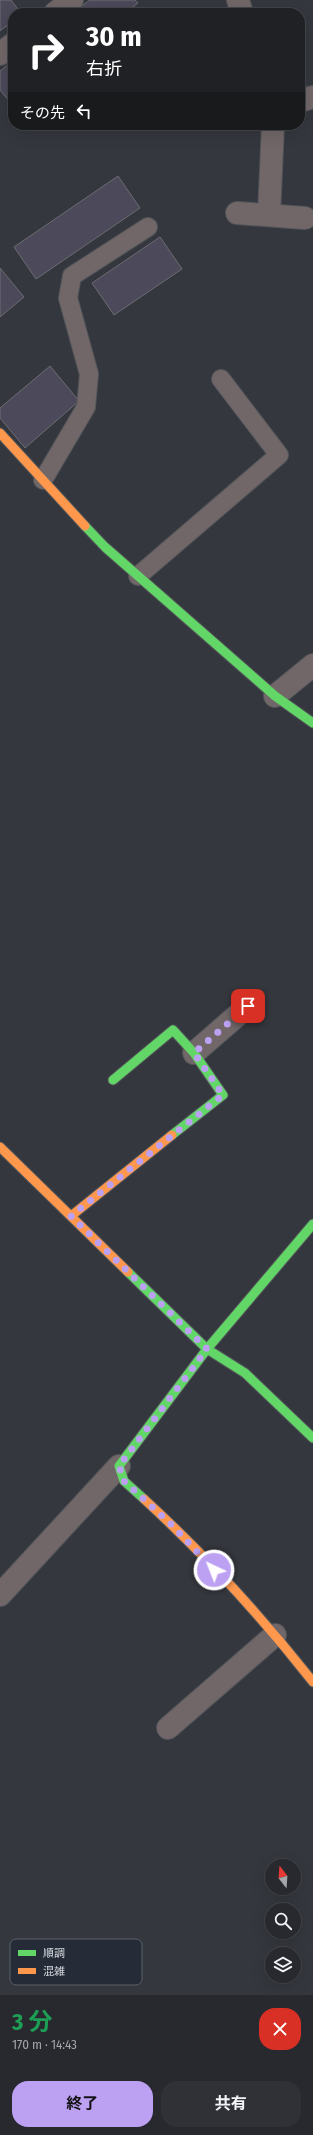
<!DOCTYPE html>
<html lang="ja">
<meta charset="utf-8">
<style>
:root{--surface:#27292e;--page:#2f3136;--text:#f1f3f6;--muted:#a4a6aa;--line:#43454a;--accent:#bca0f2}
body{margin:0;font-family:"Fira Sans Condensed","Noto Sans JP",sans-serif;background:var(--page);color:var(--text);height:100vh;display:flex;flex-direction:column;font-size:15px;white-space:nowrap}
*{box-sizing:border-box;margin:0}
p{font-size:13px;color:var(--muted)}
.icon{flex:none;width:22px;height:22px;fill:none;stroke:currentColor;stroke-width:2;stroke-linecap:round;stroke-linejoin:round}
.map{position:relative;height:1995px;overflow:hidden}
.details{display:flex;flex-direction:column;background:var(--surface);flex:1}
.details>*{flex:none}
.top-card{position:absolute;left:8px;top:8px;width:297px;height:122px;border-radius:16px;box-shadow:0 4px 16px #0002,0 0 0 1px var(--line);background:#202124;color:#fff;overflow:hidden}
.needle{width:26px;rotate:343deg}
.buttons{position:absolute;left:265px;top:1859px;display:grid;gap:8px}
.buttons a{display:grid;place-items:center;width:36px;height:36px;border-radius:50%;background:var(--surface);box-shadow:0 4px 16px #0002,0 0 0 1px var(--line);font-size:20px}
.pin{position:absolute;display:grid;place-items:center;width:34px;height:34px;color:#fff;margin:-17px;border-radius:8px;box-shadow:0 2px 6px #0006}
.me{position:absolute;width:44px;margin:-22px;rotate:317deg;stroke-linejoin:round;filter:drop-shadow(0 0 3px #0008)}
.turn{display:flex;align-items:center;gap:14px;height:84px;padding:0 12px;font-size:18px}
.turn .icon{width:52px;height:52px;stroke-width:2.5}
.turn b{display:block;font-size:28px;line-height:34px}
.then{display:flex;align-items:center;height:38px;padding:0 12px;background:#0003;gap:8px;font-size:15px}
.round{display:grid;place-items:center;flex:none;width:42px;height:42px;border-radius:16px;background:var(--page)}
.summary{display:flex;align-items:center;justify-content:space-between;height:68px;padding:0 12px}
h1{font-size:24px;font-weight:700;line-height:30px;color:#1e9e55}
.button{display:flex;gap:8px;margin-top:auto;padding:8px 12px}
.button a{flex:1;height:46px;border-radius:16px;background:var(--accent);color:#111;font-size:16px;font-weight:700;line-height:46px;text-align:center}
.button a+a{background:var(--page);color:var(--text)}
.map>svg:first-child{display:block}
</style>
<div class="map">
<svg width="313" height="1995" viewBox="0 0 313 1995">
<rect width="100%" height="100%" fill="#34373d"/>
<path fill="#4c4a5a" stroke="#6c6c72" d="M0,0H11L21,13H13V21L0,31Z
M90,0H135L138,3L125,13H83L79,8Z
M13,61V99L10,102L0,90V71Z
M118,176L140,208L36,279L14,247Z
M160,237L182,269L114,315L92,283Z
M0,268L24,297L0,317Z
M50,366L79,401L25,448L0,418V408Z"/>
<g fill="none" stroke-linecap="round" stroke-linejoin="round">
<defs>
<path id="lane" d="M43,480L86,407L89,374L68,298L72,276L148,227
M138,576L279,455L221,379"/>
<path id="street" d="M238,0L242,13
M55,13L72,0
M0,54L13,44
M300,101L313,97
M237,213L305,218
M269,215L273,125
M275,696L313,665
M194,1053L248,1006
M0,1595L119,1466
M168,1728L275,1635"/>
<path id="fast" d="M85,526L105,547L275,696L313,723
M113,1080L173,1030L194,1053L223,1095L172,1135
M128,1272L207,1349L245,1373L313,1438
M144,1499L124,1481L119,1466L207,1349L313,1224"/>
<path id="slow" d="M0,433L85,526
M0,1147L128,1272
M71,1216L172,1135
M144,1499C205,1555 262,1617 313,1682"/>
</defs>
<use href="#lane" stroke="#525559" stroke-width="20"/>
<use href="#street" stroke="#525559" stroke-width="24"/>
<use href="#fast" stroke="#525559" stroke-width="11"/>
<use href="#slow" stroke="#525559" stroke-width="11"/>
<use href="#lane" stroke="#716768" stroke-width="18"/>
<use href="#street" stroke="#716768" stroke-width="22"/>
<use href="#fast" stroke="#63d668" stroke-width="9"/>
<use href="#slow" stroke="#ff974d" stroke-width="9"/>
</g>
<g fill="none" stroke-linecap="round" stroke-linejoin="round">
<path stroke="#bca0f2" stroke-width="7" stroke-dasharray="0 12.6" d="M214,1570L173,1526L124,1481L119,1466L207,1349L71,1216L223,1095L194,1053L248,1006"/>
</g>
<rect x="10" y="1939" width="132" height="46" rx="6" fill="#262c37" stroke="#5a6069" stroke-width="1"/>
<rect x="18" y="1950" width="18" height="6" fill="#63d668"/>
<rect x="18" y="1968" width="18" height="6" fill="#ff974d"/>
<g font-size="11" fill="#d4d8df">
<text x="43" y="1957">順調</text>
<text x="43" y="1975">混雑</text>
</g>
</svg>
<div class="buttons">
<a><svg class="needle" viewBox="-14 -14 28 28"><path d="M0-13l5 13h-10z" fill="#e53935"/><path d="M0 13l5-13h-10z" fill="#a4a6aa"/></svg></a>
<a><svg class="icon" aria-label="search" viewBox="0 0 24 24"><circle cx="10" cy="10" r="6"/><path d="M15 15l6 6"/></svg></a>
<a><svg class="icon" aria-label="layers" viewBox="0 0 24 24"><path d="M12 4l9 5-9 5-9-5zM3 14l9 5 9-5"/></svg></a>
</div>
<div class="pin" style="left:248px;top:1006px;background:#d93025"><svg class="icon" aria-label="arrive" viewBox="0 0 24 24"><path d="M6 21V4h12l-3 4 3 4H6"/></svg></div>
<svg class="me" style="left:214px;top:1570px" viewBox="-20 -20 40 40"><circle r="17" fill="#bca0f2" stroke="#fff" stroke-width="3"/><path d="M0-11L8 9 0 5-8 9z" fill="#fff"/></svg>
<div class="top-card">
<div class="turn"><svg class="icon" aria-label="right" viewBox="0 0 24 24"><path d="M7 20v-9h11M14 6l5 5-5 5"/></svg><div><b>30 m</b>右折</div></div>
<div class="then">その先<svg class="icon" aria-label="left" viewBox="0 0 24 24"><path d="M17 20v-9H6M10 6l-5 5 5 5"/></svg></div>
</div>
</div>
<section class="details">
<div class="summary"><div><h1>3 分</h1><p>170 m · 14:43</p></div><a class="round" style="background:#d93025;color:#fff"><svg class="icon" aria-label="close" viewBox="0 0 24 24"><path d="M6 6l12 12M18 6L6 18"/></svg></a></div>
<div class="button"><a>終了</a><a>共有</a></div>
</section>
